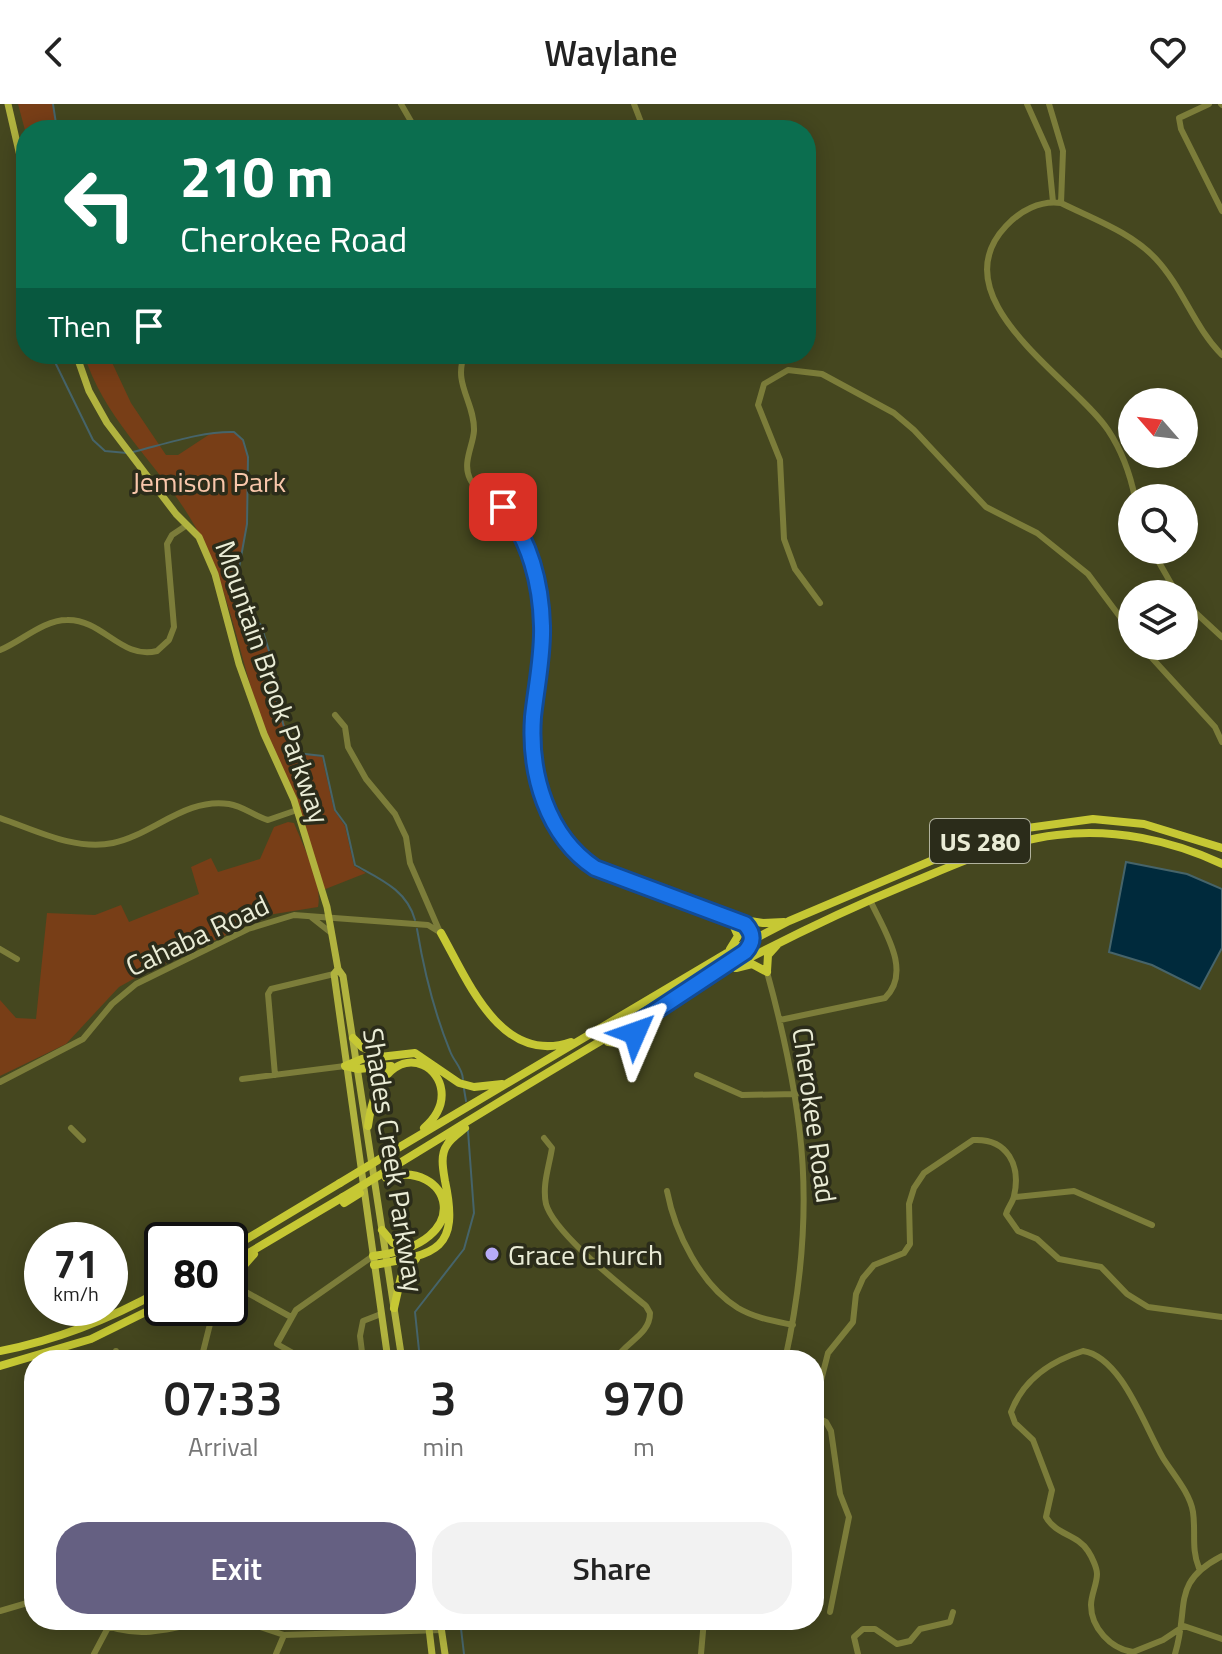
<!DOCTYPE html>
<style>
:root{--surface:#fff;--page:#f2f2f2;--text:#222;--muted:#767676;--accent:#656082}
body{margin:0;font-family:"Titillium Web",sans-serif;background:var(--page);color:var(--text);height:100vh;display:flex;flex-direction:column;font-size:30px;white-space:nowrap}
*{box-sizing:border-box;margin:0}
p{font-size:26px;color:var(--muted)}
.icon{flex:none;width:44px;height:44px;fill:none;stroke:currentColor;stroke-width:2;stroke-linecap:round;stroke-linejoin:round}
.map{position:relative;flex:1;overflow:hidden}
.side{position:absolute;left:24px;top:1246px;width:800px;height:280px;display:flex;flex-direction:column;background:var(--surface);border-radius:32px;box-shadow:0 4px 20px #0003}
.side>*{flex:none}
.guide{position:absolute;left:16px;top:16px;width:800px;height:244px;border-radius:32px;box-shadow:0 4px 20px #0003;background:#0b6e4f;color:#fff;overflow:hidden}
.needle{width:52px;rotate:298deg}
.fabs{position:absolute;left:1118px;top:284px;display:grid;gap:16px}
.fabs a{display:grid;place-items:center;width:80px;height:80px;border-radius:50%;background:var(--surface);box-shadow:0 4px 20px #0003;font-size:40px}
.speed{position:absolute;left:24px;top:1118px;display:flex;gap:16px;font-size:40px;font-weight:700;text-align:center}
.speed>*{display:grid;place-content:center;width:104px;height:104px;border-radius:50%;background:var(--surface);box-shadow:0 4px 20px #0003;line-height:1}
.speed small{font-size:20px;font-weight:400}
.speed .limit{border:4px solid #111;border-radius:12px;background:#fff;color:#111}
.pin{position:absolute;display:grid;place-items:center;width:68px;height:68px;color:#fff;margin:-34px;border-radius:16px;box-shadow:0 4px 12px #0006}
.me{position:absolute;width:88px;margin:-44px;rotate:47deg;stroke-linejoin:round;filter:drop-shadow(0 0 6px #0008)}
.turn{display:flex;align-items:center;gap:28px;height:168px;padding:0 32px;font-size:36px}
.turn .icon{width:104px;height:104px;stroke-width:2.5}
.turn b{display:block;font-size:56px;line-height:68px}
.then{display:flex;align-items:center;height:76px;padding:0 32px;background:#0003;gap:16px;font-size:30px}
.eta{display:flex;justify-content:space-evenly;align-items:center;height:136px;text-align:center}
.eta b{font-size:48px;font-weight:600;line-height:56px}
.cta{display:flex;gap:16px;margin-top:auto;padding:16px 32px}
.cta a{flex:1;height:92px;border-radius:32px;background:var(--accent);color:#fff;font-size:32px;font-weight:600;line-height:92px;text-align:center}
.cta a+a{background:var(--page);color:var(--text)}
header{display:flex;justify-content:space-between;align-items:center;height:104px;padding:0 32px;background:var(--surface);font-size:36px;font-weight:600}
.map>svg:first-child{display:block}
</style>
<header><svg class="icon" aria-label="back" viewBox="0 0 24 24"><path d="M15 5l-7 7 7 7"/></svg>Waylane<svg class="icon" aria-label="heart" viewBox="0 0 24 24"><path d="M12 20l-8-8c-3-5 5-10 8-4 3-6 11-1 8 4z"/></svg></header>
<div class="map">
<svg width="1222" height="1550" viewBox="0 0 1222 1550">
<rect width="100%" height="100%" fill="#45471f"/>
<path fill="#783e17" d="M18,0H53L57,26H26V30Z
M84,250H108L131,299L166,351H178L213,328H234L243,336L248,353L247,420L239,464L245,506L261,521L277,573L275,594L296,649L322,653L334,706L345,722L354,762L366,769L323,786C311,729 286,679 265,626C240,560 231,485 196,424C163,364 104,317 84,250Z
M288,718L294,719C303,742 323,779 318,803L268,811L137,873L119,883L66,940L0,972V896L16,914L36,915L47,809L95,811L121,801L129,818L199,790L191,763L211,754L218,768L260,755L274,723Z"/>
<path fill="#002a3c" stroke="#46646a" stroke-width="2" d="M1126,758L1187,770L1222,785V844L1200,885L1152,861L1109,848Z"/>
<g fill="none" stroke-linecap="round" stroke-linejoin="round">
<path stroke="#46646a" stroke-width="2" d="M53,0L57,26
M51,250L93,336L105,347L127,349
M133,348C165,340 203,327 234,328L243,336L248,353L247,420L239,464L245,506L261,521L277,573L276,594L284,623L296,649L323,652L335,706L346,721L355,761C380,775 407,786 415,816
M417,825C424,867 434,908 450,947C454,958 462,963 463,975
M464,985L466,997
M420,1256L415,1208L464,1145L474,1109L468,1027
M460,1516L464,1550"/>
<path stroke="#7c7d3a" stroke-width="6" d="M401,0L416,26
M634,0L644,26
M1027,0L1048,47L1053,98
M1049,0L1063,47L1061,99
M1209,0L1179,14L1181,25L1222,107
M1221,0L1222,1
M465,250C452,279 475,298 474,327C473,342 462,359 470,375C476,388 491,393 502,402C523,421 531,452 537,479C558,575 491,696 595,764L731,814
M1135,394C1130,369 1122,347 1108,326C1075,276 937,195 1006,122C1020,107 1040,96 1061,99C1093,115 1131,128 1156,155C1183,184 1194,223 1222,251
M1152,446L1177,490
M1184,498L1222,533
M820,499L795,465L784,435L780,356L758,301L764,280L788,266L822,270L894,309L914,326L986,403L1037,429L1088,470L1132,529
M1141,542L1215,623L1222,638
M0,546C22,537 43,516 67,516C103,515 121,556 157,547L169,536L174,523L167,440L172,431L187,421
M335,611L345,623L348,643L366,675L395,710L406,733L410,759L439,826
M0,714C35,726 75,747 113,739C152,731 186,693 229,700C243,702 254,712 268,716L297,706
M311,813L330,828
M741,818L749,825L752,836
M0,845L17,855
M767,868C806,1010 817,1111 785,1256
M780,916L885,894C913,867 883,825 870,796
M275,971L268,890L271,885L334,870
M697,971L742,991L796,990
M242,975L345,962
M0,978L83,935L112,900L136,880L248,825L294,811L428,821L441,829
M71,1024L83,1036
M544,1034L552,1044C549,1063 542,1081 546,1100C554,1129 622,1182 646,1202L650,1209C650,1231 625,1238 615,1256
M667,1087C675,1129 701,1181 738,1204C755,1214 774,1217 793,1221
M1015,1093L1074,1087L1152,1121
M244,1187L291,1213
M116,1247L117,1256
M201,1256L211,1216
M282,1256V1255
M298,1256L293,1249L277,1240L296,1206L373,1152
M363,1256L360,1232L363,1217L381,1210
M814,1304L828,1249L853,1218L856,1190L863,1174L874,1161L904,1149L910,1140L909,1100L914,1084L924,1069L973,1036C1008,1034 1021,1062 1014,1092C1013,1098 1008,1103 1006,1110L1018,1127L1037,1135L1059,1155L1101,1163L1127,1190L1148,1203L1222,1213
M814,1312L826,1318L831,1327L840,1390L849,1413L830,1508
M1199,1464C1191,1445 1196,1428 1193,1408C1190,1389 1173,1370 1163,1354C1145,1324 1122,1253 1083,1247C1051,1257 1023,1276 1011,1308L1015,1319L1033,1336L1052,1386L1046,1413C1056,1431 1077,1430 1088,1447C1092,1453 1097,1464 1097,1470C1097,1480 1091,1491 1091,1501C1091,1524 1111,1545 1133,1548L1163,1536L1184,1522L1222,1535
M0,1507L34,1497
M89,1516C142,1537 160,1526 212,1516
M240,1516L284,1531L442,1526
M94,1550L112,1516
M276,1550L284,1531
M701,1550L704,1516
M858,1550L854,1533L863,1525H875L897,1540L910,1537L920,1525L950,1518L953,1508
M1175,1550C1190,1501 1170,1479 1222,1452"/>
<path stroke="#b1b33f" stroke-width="7" d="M8,0L26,78
M76,250L89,287L107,319L176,410L199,433L215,470L239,560L264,630L294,696L327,803L338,865L343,872L402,1256
M338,865L334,870L388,1256
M428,1516L432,1550
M440,1516L445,1550"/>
<path stroke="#c6c834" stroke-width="8" d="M730,814L763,819L784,818
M730,814L738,832L730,845
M441,829C468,877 501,962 571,938
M736,864L752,860L767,868
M767,867L768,851L777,841
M353,934L362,943L380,951
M608,938L632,941L639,918
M345,962L362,955L415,949L459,979L474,983L502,980
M346,962L358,965L391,962
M368,1022C383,907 481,974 424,1024
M393,1047L727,849L789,817L978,737L1012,726L1093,715L1144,720L1222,744
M393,1063C560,961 727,854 908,780C957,760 1004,737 1057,731C1113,724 1172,736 1222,760
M382,1126L393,1139L408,1146
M230,1145L340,1079
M373,1152C481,1140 449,1053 386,1074
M230,1160L343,1093
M374,1161C436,1150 460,1147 445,1077C443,1065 440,1051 447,1041C451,1034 459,1029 465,1024
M244,1187L240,1166L254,1150
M394,1204L401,1173L416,1155
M0,1247C58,1236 110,1215 162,1186
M0,1262L91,1235L162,1200"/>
<path stroke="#c6c834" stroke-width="8" d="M340,1079L393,1047
M343,1093L393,1063
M344,1099L360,1089"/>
</g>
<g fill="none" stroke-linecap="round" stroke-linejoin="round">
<defs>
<path id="route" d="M503,403C530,436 541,480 542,522C543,552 536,584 533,613C529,670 547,732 595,764L745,820C754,830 754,838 745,848L639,918L635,929"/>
</defs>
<use href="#route" stroke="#114b97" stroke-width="20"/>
<use href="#route" stroke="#1a73e8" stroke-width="14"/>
</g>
<circle fill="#b7abf8" stroke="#2b2c1a" stroke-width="3" cx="492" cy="1150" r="8"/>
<g text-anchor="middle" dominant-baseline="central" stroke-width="7" stroke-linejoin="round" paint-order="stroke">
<rect fill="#2b2c1a" stroke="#b1b29e" stroke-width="2" x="930" y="715" width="100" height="44" rx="6"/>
<g font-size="26" font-weight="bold" fill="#eaecd6">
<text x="980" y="737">US 280</text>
</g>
<g font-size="28" fill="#f8c6aa" stroke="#2b2c1a">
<text x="209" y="377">Jemison Park</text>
</g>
<g font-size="28" fill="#eaecd6" stroke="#2b2c1a">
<text transform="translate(273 578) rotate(71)">Mountain Brook Parkway</text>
<text transform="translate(197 831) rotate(-25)">Cahaba Road</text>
<text transform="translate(815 1011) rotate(82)">Cherokee Road</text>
<text transform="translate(394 1056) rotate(81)">Shades Creek Parkway</text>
</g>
<g font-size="28" fill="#eaecd6" stroke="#2b2c1a" text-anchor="start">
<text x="508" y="1150">Grace Church</text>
</g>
</g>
</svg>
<div class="fabs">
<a><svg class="needle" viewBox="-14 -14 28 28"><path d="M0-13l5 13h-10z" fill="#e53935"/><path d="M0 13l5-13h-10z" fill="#767676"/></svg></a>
<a><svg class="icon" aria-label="search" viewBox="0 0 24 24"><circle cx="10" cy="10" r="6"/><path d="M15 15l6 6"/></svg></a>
<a><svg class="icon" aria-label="layers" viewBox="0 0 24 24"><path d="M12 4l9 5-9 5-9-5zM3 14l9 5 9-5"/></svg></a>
</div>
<div class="speed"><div>71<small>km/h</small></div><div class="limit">80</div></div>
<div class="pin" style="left:503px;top:403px;background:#d93025"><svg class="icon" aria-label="arrive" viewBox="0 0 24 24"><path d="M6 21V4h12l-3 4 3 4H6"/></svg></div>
<svg class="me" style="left:635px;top:929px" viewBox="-20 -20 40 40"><path d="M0-17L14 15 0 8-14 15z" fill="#1a73e8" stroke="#fff" stroke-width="4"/></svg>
<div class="guide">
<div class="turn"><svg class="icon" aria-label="left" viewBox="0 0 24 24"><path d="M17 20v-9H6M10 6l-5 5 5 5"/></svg><div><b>210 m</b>Cherokee Road</div></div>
<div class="then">Then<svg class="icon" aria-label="arrive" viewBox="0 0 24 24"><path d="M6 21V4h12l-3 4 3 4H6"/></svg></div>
</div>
<section class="side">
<div class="eta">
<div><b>07:33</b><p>Arrival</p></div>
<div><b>3</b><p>min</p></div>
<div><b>970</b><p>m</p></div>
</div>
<div class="cta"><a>Exit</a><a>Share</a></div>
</section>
</div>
